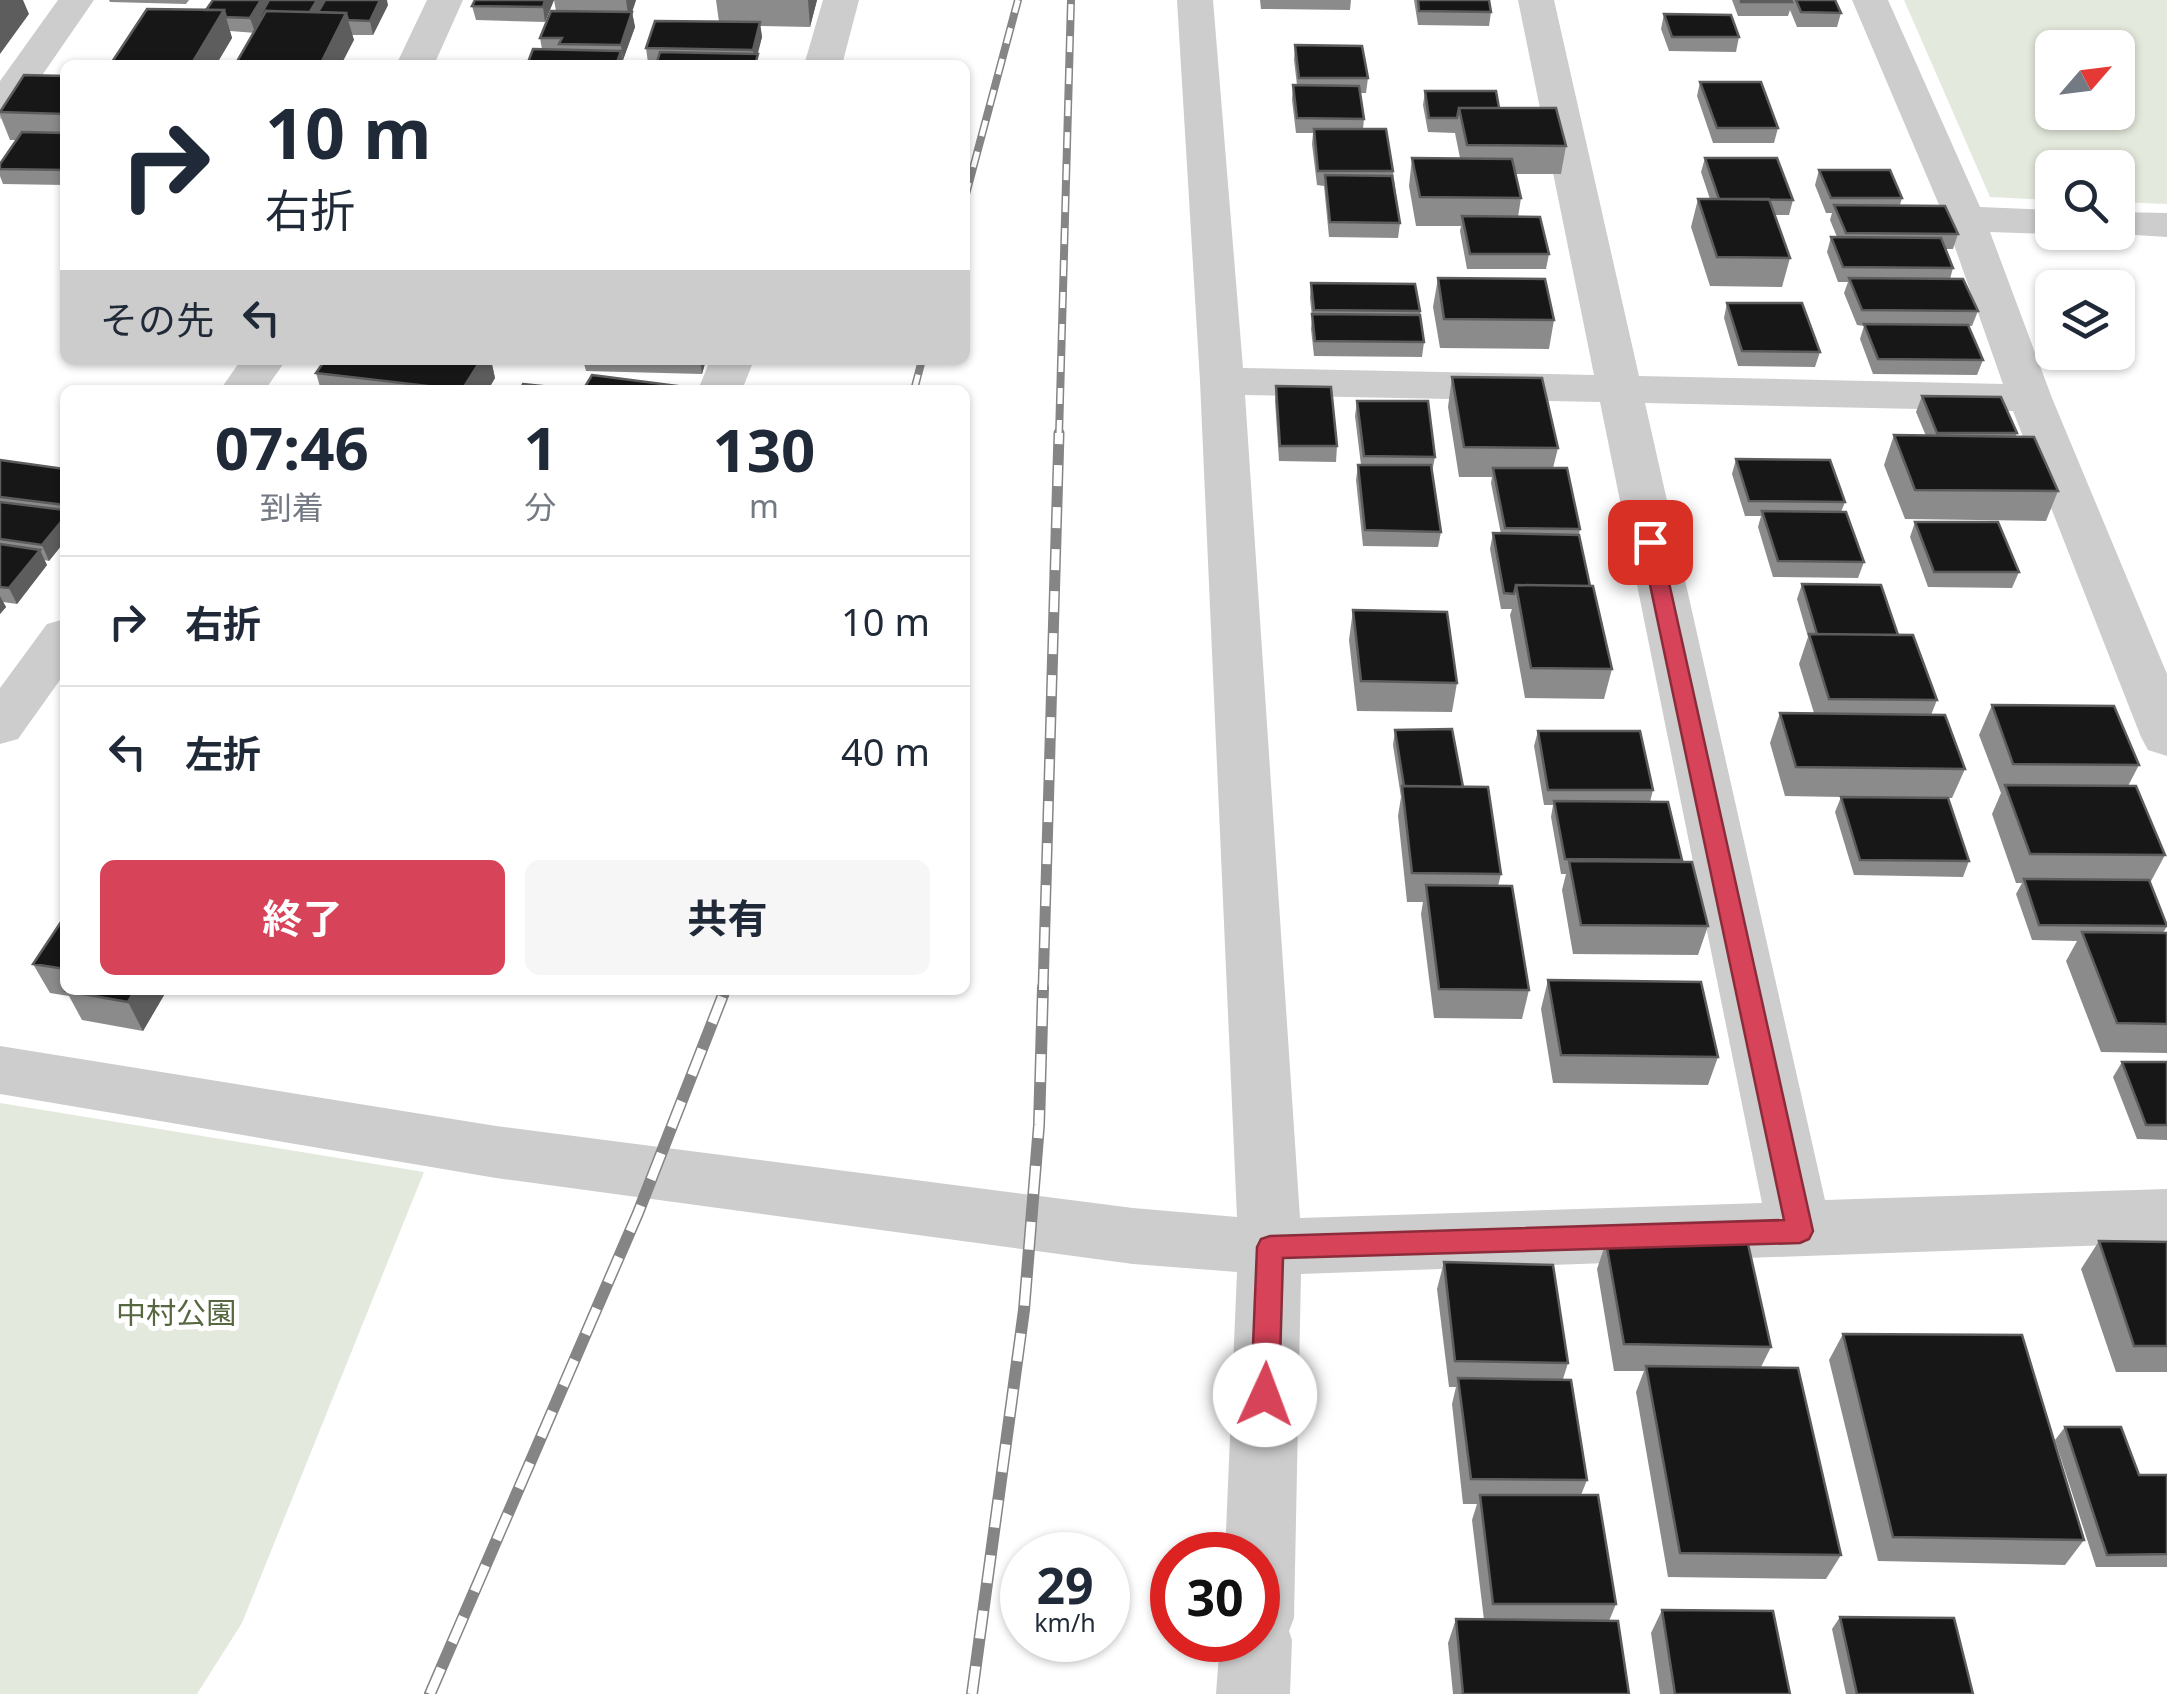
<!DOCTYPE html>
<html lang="ja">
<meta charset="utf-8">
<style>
:root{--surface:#fff;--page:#f6f6f7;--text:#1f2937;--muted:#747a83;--line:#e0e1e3;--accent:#d74359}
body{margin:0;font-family:"Noto Sans","Noto Sans JP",sans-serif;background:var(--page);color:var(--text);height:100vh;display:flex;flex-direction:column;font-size:38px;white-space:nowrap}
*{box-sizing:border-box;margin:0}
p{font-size:32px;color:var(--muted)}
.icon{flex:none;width:55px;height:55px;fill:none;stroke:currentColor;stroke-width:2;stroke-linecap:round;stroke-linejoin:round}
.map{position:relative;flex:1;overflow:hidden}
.side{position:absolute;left:60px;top:385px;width:910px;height:610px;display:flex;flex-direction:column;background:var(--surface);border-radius:15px;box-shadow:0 2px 8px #0004}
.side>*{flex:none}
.guide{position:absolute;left:60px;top:60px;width:910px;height:305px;border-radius:15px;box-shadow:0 2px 8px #0004;background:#fff;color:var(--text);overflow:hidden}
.needle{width:65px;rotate:62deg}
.buttons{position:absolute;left:2035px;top:30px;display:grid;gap:20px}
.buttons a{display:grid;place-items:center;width:100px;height:100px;border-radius:15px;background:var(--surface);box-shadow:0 2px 8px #0004;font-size:50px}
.speed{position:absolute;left:1000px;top:1532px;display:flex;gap:20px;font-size:50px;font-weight:700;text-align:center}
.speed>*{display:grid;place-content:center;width:130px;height:130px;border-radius:50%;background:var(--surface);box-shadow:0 2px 8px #0004;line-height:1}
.speed small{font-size:25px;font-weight:400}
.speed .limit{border:15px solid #d22;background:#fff;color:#111}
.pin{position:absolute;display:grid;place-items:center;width:85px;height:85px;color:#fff;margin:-42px;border-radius:20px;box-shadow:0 5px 15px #0006}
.me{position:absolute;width:110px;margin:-55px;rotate:2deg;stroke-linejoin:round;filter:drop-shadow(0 0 8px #0008)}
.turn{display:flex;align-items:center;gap:35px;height:210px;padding:0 40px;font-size:45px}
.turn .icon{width:130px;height:130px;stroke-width:2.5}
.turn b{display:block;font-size:70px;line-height:85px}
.then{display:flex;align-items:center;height:95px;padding:0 40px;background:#0003;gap:20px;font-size:38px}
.eta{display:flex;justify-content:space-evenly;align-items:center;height:170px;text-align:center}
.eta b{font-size:60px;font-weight:700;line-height:70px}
.button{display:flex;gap:20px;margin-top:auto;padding:20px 40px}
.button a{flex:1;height:115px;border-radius:15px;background:var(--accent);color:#fff;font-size:40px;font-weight:700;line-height:115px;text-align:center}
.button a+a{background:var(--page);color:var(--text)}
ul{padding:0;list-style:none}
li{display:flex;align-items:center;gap:30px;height:130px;padding:0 40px;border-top:2px solid var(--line)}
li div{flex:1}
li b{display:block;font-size:38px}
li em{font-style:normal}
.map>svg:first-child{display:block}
</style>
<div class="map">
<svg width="2167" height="1694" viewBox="0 0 2167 1694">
<rect width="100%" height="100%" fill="#fff"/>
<path fill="#e4e9dd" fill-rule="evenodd" d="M1904,0H2167V204L2118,202V168H2052V200L1990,197ZM2052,48H2118V112H2052Z
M0,1103L424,1172L242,1623L197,1694H0Z"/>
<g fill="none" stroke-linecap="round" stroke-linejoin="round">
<path fill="#cdcdcd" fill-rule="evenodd" d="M58,0H94L14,116L0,119V81Z
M427,0H463L434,65H396Z
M823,0H859L842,65H804Z
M1177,0H1213L1243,368L1594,375L1518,0H1554L1639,376L2003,384L1945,219L1852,0H1888L1980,207L2052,210V232H2059L2052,234L1990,232L2052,398L2167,674V756L2148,750L2141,737L2013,411L1645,403L1825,1200L2167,1189V1243L1301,1274L1294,1618L1289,1631L1292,1640L1290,1694H1216L1220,1640H1258V1555H1225L1237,1272L1133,1264L496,1178L0,1094V1046L496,1126L1133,1208L1237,1217L1200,381ZM1245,395L1600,402L1762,1203L1300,1218Z
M2118,212L2167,213V237L2104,233L2118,232Z
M241,360H286L265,390H220Z
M710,360H754L742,390H698Z
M65,619V673L18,739L0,744V688L47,624Z"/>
<defs>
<path id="rail-far2" d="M965,198L1018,0
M914,390L922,360
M1059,436L1071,0"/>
<path id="rail-far1" d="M1043,990L1059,433"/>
<path id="rail" d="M430,1694L638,1213L725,990
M972,1694L1024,1310L1039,1125L1043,987"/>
</defs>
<use href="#rail-far2" stroke="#858585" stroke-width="8"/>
<use href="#rail-far1" stroke="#858585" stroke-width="11"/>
<use href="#rail" stroke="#858585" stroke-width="12"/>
<use href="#rail-far2" stroke="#fff" stroke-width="5" stroke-dasharray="16" stroke-linecap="butt"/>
<use href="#rail-far1" stroke="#fff" stroke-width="8" stroke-dasharray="21" stroke-linecap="butt"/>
<use href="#rail" stroke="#fff" stroke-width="9" stroke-dasharray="28" stroke-linecap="butt"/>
</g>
<path fill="#8b8b8b" d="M109,0H189L186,4L110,2Z
M475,0H554L545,22L476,20L472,6Z
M554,0H636L632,12L635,27L623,60L624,65H527L542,49L540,38L556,11Z
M716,0H817L810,27L760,26L762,37L757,54L648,63L646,48L719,22Z
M1260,0H1351L1350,10L1261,9Z
M1414,0H1489L1491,12L1489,26L1418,25Z
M1732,0H1835L1841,13L1837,27H1797L1790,10L1788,16H1738Z
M388,5L373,35H352L354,40L230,31L232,38L216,65H110L206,10Z
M1664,14L1739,37L1736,52L1669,51L1661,29Z
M1295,45L1368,78L1366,93H1360L1364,119L1363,129L1393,171L1400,223L1398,238L1329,237L1324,186L1317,185L1312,144L1313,133H1296L1292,100L1293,85H1297L1294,60Z
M65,76V185L3,184L0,176V164L16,140H10L0,115V110Z
M1700,82L1778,128L1774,143H1713L1697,96Z
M1425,91L1499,108L1566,146L1561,174H1516L1521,198L1518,217L1549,254L1546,269H1467L1460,231L1461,226H1416L1409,186L1412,158H1460L1455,133L1428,132L1423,105Z
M1705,158L1793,200L1789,215H1775L1790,258L1782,287L1710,286L1691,227L1698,199H1710L1701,172Z
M1819,170L1902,198L1900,205L1958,234L1953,249H1945L1953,268L1950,279L1978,311L1972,326H1968L1983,360L1977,375L1873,374L1860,339L1864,326L1857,325L1844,293L1848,282H1838L1827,252L1831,237H1837L1830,220L1832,213H1826L1815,185Z
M1438,278L1554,320L1549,349L1440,348L1433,307Z
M1311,283L1420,311L1424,342L1422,357L1314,356L1311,329L1312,317L1310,298Z
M1727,303L1820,352L1815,367L1738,366L1724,318Z
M325,360H516H491L495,378L488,390H321L316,373Z
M583,360H706L702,374L586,371Z
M1452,377L1558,448L1553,468L1580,529L1579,535L1590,586L1612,669L1604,699L1525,698L1510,615L1512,609H1501L1490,549L1493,533L1501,534L1491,483L1492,477H1459L1448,407Z
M1276,386L1337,446L1336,462L1279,461L1275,401Z
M1922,396L2017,433L2016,436L2058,491L2046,521L1905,519L1884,465L1894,435L1926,436L1916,412Z
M1357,401L1435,457L1432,472L1441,532L1438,547L1363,546L1356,480L1358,465H1361L1355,416Z
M1736,459L1845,502L1841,512L1864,562L1858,578L1773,577L1758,527L1761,516H1745L1732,474Z
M0,460L65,469V541L49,561L44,560L47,565L17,604L3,602L6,607L0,614Z
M1915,522L2019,572L2012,588L1928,587L1910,537Z
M1802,584L1898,635L1937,700L1931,715L1965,769L1952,798H1948L1969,861L1963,877L1854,875L1835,812L1841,797L1785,796L1770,743L1780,713H1814L1799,664L1808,637L1797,599Z
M1353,610L1457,683L1452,712L1357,711L1349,640Z
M1992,705L2139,765L2128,786L2165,855L2150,883L2167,926L2163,933H2167V1053L2101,1052L2066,961L2077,941L2032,940L2016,894L2022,883H2016L1992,814L2001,793L1979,735Z
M1395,730L1463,787L1501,874L1498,886L1529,990L1522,1019L1434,1018L1421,914L1423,902H1407L1398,816L1401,797L1393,745Z
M1538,731L1653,790L1650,802L1682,860L1708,926L1698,955L1573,954L1562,890L1566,874H1561L1551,817L1553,805H1544L1534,746Z
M65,916V990H167L143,1031L82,1020L69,996L50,993L33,964Z
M1548,980L1718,1057L1708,1085L1553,1083L1541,1009Z
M2122,1062H2167V1140L2137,1139L2113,1077Z
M2099,1241L2167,1242V1372H2116L2081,1269Z
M1606,1242L1771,1347L1761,1367L1841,1555L1826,1579L1668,1577L1636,1392L1644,1371H1614L1597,1269Z
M1444,1262L1568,1363L1563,1379L1587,1480L1581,1495L1616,1604L1609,1621L1629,1694H1453L1448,1643L1456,1619L1484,1620L1472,1520L1477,1504H1463L1452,1404L1456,1387H1449L1437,1289Z
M1843,1334L2084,1540L2065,1565L1878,1561L1829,1360Z
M2065,1427L2139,1475H2167V1567H2096L2055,1440Z
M1662,1610L1790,1694H1660L1651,1633Z
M1840,1617L1973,1694H1846L1832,1629Z"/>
<path fill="#5d5d5d" d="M0,0H23L29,14L0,54Z
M261,0H273L259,18L260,23L255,32L250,18Z
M317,0H329L318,20L307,19Z
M380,0H387L388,5L373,35L370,21Z
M545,0H554L545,22L543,7Z
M626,0H636L632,12L635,27L623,60L621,45L629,21Z
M808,0H817L810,27Z
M224,10L232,38L216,65H191Z
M346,13L354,40L341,65H320Z
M760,22L762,37L755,65L753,50Z
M621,51L624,65H616Z
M481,360H491L495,378L488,390H462Z
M700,360H706L702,374Z
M65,517V541L49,561L42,545Z
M40,550L47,565L17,604L9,588Z
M0,596L6,607L0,614Z
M135,990H167L143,1031L128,1002Z"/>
<path fill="#171717" stroke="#5d5d5d" stroke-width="2.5" d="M213,0H261L250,18L226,17L224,10H206Z
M269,0H317L310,12L266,11L262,18H259Z
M325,0H380L370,21L348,20L346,13L318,12Z
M475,0H545L543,7L472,6Z
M1418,0H1489L1491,12L1419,11Z
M1741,0H1791L1792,2H1741Z
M1796,0H1835L1841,13L1801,12Z
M147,9L224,10L191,65H110Z
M266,11L346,13L320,65H235Z
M551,11L632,12L621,45L559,44L562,38H540Z
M1664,14L1731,15L1739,37H1672Z
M655,21L760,22L753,50L646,48Z
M1295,45L1362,46L1368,78H1299Z
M533,49L621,51L616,65H527Z
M660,52L758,54L755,65H656Z
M24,75L65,76V114L0,112Z
M1700,82H1761L1778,128H1717Z
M1293,85L1359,86L1364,119L1297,118Z
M1425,91H1496L1499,108H1459L1457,118H1429Z
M1459,108H1556L1566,146L1467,145Z
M1314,129H1386L1393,171H1318Z
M22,132L65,133V170L0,169V164Z
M1412,158L1512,159L1521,198L1420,197Z
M1705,158H1777L1793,200L1719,199Z
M1819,170H1890L1902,198H1831Z
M1325,175L1392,176L1400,223L1330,222Z
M1698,199H1769L1790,258L1717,257Z
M1834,205L1945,206L1958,234L1846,233Z
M1462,216L1540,217L1549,254H1470Z
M1831,237L1941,238L1953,268L1843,267Z
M1438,278L1545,279L1554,320L1444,319Z
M1849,278L1963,279L1978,311L1862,310Z
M1311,283L1415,284L1420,311L1314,310Z
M1727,303H1802L1820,352L1742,351Z
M1312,314L1420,315L1424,342L1315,341Z
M1864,324L1968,325L1983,360L1878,359Z
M325,360H481L462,390L316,373Z
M592,375L693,388L692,390H583Z
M1452,377L1542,378L1558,448L1464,447Z
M523,384L570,389L520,390Z
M1276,386L1331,387L1337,446H1280Z
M1922,396L2001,397L2017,433H1937Z
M1357,401H1428L1435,457L1364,456Z
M1894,435L2034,437L2058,491L1915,490Z
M1736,459L1830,460L1845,502L1749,501Z
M0,460L65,469V505L0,497Z
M1358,465H1431L1441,532L1365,530Z
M1493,468H1567L1580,529L1505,528Z
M0,502L65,510V517L42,545L0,539Z
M1762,511L1846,512L1864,562L1778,561Z
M1915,522H1998L2019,572H1934Z
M1493,533L1579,535L1590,586L1516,585L1514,594L1504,593Z
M0,544L40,550L9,588L0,587Z
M1802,584L1881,585L1898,635L1817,634Z
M1516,585L1593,586L1612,669L1531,668Z
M1353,610L1447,612L1457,683L1361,681Z
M1809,634L1913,635L1937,700L1829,699Z
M1992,705L2114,706L2139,765L2013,764Z
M1780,713L1945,715L1965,769L1796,767Z
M1452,729L1463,787L1404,786L1395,730Z
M1538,731H1640L1653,790H1548Z
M2005,785L2136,786L2165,855L2030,854Z
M1402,786L1488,787L1501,874L1412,873Z
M1841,797L1948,798L1969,861L1860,860Z
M1554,801L1668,802L1682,860L1565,859Z
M1569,861L1692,862L1708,926L1581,925Z
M2024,879L2149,880L2167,926L2039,925Z
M1426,885L1512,886L1529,990L1439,989Z
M65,916V969L33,964Z
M2082,932L2167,933V1024L2117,1023Z
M1548,980L1701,982L1718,1057L1561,1055Z
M67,990H135L128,1002L66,991Z
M2122,1062H2167V1125H2146Z
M2099,1241L2167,1242V1346H2134Z
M1606,1242L1748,1244L1771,1347L1624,1344Z
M1444,1262L1553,1265L1568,1363L1455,1361Z
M1843,1334L2022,1335L2084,1540L1893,1537Z
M1646,1366L1798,1368L1841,1555L1680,1553Z
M1458,1378L1571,1380L1587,1480L1471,1479Z
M2065,1427H2121L2139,1475H2167V1554L2107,1555Z
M1480,1495H1598L1616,1604H1493Z
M1662,1610L1773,1611L1790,1694H1675Z
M1840,1617L1954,1618L1973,1694H1857Z
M1456,1619L1618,1621L1629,1694H1463Z"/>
<path fill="#d74359" stroke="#8c2c3a" stroke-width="2.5" d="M1650,536L1660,542L1813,1231L1809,1239L1800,1243L1283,1258L1279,1395L1275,1404L1265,1408L1255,1404L1251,1395L1257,1247L1261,1239L1270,1236L1784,1220L1641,542Z"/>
<g text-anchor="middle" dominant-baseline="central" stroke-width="10" stroke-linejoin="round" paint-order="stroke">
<g font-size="30" fill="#576841" stroke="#fff">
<text x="176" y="1312">中村公園</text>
</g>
</g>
</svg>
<div class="buttons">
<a><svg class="needle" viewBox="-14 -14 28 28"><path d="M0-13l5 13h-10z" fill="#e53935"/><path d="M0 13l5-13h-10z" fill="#747a83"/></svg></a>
<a><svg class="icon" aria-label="search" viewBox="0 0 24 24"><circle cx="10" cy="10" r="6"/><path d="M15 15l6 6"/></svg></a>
<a><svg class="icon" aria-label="layers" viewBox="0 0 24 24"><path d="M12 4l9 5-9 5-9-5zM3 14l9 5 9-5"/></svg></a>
</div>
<div class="speed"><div>29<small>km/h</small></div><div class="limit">30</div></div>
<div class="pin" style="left:1650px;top:542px;background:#d93025"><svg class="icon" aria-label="arrive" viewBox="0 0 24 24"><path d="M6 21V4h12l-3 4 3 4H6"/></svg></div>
<svg class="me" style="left:1265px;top:1395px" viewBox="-20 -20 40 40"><circle r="19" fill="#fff"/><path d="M0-13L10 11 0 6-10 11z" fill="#d74359"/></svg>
<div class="guide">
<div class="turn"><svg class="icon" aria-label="right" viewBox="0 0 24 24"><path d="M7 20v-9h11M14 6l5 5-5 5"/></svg><div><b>10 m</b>右折</div></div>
<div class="then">その先<svg class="icon" aria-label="left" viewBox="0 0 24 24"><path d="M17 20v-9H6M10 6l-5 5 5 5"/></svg></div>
</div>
<section class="side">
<div class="eta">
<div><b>07:46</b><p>到着</p></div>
<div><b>1</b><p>分</p></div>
<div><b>130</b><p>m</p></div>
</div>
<ul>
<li><svg class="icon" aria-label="right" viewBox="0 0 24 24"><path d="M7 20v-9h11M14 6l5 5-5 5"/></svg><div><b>右折</b></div><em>10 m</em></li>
<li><svg class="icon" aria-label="left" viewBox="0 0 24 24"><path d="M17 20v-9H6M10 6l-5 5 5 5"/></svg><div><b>左折</b></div><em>40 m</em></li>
</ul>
<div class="button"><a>終了</a><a>共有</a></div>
</section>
</div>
